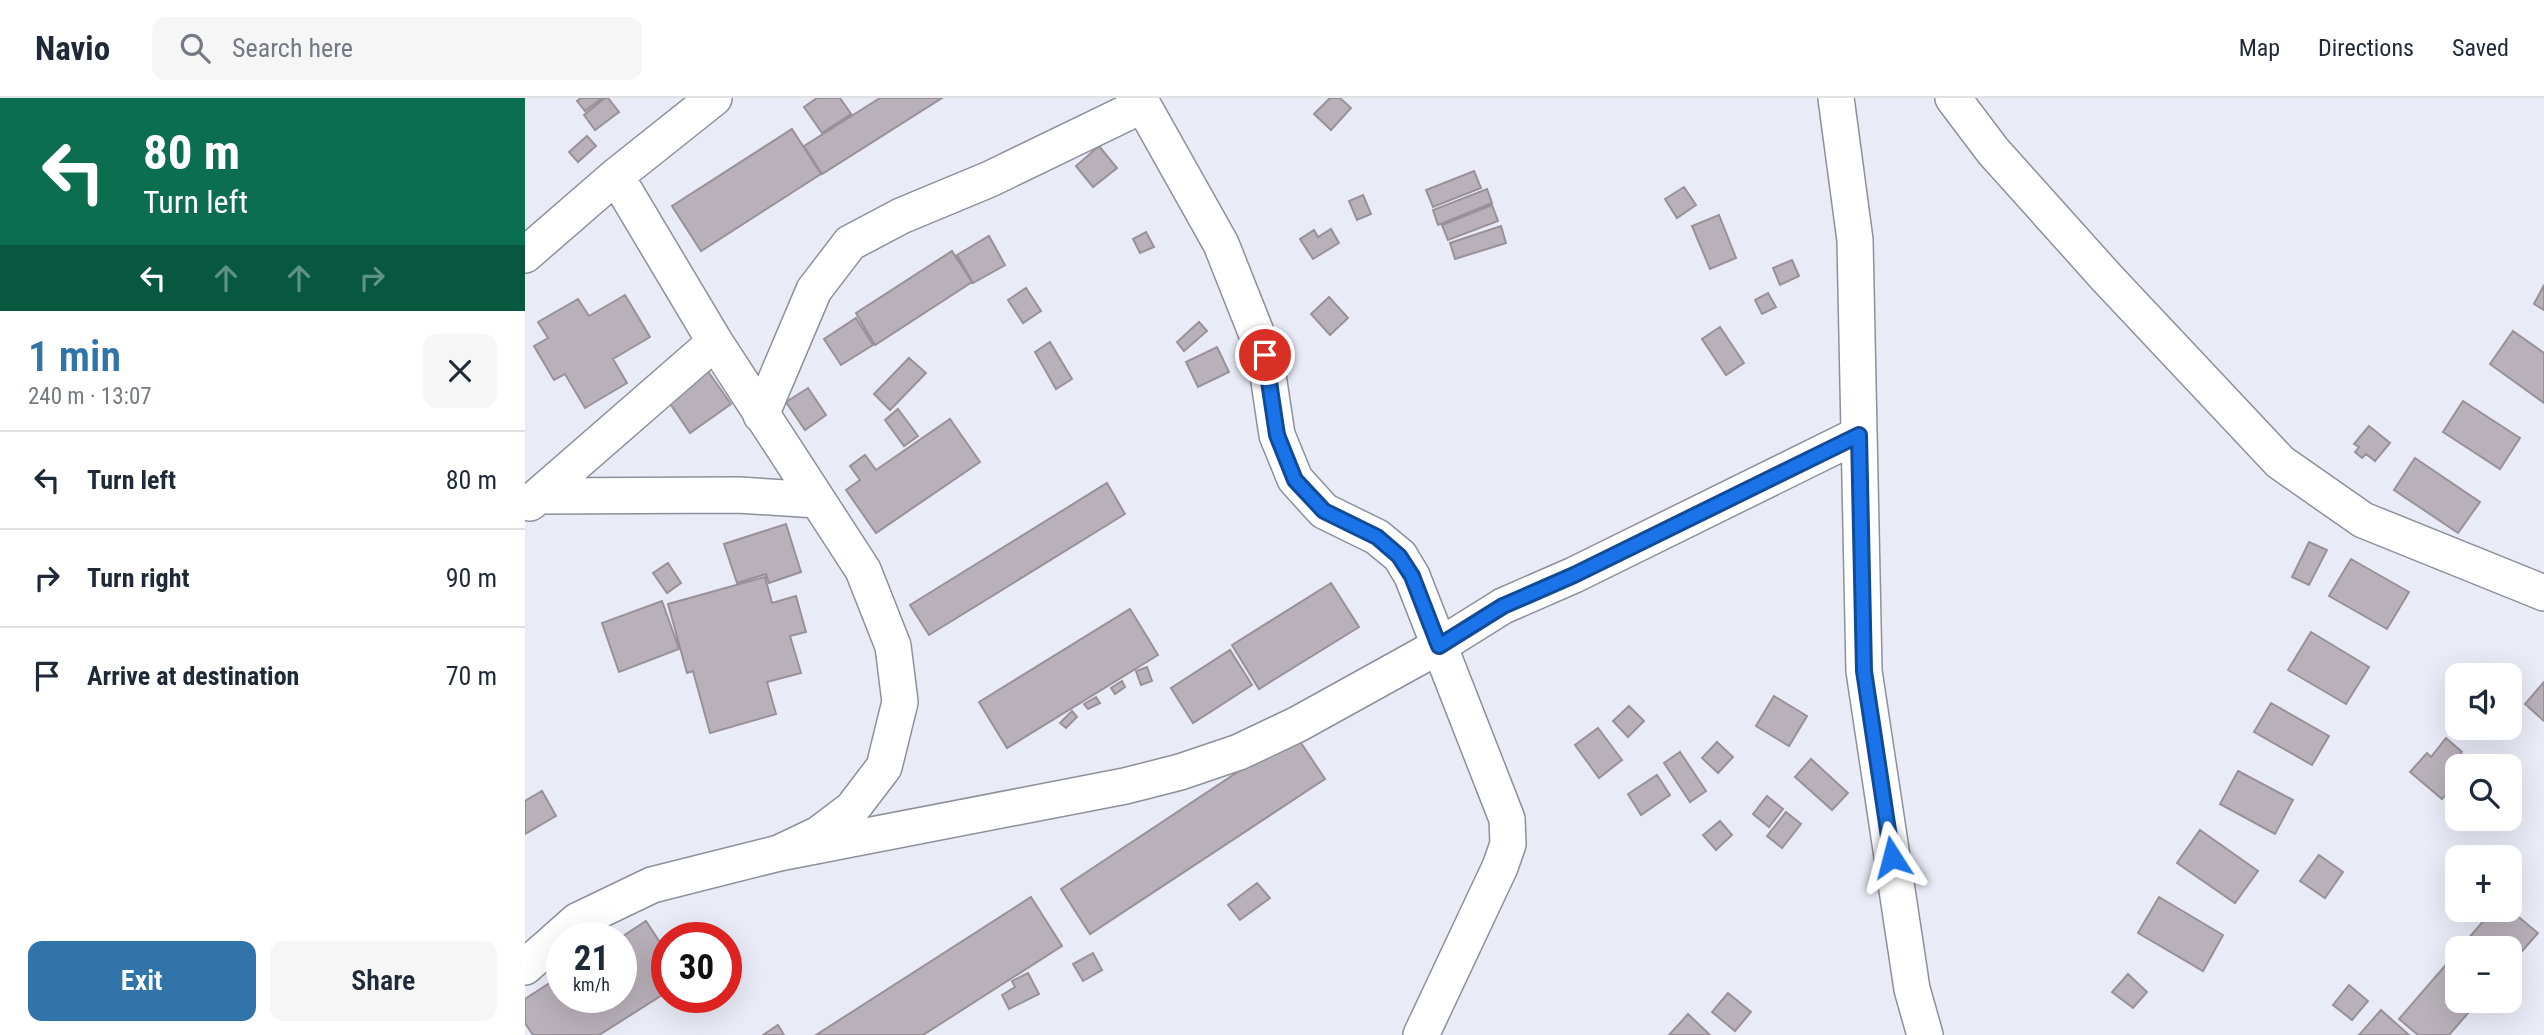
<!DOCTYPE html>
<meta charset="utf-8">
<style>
:root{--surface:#fff;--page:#f6f6f7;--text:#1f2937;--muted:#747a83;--line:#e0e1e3;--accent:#3174a9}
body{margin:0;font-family:"Roboto Condensed",sans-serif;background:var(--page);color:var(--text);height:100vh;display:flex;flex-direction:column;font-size:26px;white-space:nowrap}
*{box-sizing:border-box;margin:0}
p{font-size:23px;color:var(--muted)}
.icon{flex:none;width:38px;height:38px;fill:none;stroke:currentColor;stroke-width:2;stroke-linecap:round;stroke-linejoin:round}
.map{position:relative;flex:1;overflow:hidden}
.sheet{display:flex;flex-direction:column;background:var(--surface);width:525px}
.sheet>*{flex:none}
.hud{background:#0b6e4f;color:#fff;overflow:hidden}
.buttons{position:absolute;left:1920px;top:565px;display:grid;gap:14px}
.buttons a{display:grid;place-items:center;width:77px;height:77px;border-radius:14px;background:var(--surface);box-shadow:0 7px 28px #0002;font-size:35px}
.speed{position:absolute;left:21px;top:824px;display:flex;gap:14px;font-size:35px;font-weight:700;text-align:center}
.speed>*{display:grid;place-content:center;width:91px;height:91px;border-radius:50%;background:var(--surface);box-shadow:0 7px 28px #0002;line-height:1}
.speed small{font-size:18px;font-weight:400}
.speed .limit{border:10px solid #d22;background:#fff;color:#111}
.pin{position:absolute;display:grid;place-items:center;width:60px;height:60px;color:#fff;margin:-30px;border:4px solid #fff;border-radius:50%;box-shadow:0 2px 7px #0007}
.me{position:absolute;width:77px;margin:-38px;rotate:351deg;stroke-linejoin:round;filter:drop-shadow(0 0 5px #0008)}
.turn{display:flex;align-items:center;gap:24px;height:147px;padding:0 28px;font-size:32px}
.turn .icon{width:91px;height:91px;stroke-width:2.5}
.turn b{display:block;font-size:49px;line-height:60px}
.lanes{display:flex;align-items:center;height:66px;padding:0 28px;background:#0003;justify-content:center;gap:35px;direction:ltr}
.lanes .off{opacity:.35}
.round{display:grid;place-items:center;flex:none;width:74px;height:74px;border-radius:14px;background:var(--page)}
.summary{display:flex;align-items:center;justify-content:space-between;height:119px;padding:0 28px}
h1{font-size:42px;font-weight:600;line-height:52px;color:var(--accent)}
.cta{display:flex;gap:14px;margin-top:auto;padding:14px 28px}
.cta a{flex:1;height:80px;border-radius:14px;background:var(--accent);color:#fff;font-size:28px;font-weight:600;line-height:80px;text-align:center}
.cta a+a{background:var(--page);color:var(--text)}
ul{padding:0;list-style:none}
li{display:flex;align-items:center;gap:21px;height:98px;padding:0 28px;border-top:2px solid var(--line)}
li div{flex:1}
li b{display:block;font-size:26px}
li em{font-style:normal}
header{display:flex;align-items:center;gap:42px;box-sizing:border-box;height:98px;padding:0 35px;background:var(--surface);border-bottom:2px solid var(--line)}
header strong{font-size:33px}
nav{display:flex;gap:38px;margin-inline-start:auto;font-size:24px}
.search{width:490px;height:63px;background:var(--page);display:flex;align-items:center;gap:18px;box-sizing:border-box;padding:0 24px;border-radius:14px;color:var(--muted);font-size:26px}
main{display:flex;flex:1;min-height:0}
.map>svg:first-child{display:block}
</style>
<header>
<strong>Navio</strong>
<div class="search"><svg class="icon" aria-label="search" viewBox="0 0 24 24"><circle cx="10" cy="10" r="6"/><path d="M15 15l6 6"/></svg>Search here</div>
<nav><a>Map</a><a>Directions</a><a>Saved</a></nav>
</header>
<main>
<section class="sheet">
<div class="hud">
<div class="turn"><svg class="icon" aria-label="left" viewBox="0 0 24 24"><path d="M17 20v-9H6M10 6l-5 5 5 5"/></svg><div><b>80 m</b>Turn left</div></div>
<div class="lanes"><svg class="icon" aria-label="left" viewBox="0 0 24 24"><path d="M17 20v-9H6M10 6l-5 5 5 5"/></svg><svg class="icon off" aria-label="ahead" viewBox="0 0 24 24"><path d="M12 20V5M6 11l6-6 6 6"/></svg><svg class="icon off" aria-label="ahead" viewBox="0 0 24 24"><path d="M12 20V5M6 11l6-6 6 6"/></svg><svg class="icon off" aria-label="right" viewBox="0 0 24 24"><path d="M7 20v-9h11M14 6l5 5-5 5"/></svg></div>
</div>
<div class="summary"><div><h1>1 min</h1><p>240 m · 13:07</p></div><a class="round"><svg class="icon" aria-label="close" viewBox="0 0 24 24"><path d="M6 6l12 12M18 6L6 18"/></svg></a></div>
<ul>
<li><svg class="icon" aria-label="left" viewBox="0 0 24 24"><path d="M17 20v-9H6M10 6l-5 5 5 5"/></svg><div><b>Turn left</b></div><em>80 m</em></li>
<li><svg class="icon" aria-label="right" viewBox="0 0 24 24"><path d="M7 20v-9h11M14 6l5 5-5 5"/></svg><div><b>Turn right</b></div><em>90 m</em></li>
<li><svg class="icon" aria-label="arrive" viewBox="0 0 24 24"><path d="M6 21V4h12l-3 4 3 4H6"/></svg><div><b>Arrive at destination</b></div><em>70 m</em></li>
</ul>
<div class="cta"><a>Exit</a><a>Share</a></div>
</section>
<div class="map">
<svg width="2019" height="937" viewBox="0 0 2019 937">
<rect width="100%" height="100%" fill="#e9ecf7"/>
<path fill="#b9b1b9" stroke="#999098" stroke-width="2" d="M56,0H77L60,13L52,3Z
M80,0H83L94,14L70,32L59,17Z
M292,0H315L326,16L297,35L279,9Z
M355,0H417L297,76L279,48Z
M805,0H815L826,10L806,32L789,16Z
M267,31L296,76L176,153L147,108Z
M62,38L71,48L53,64L44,54Z
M574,48L592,70L568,89L551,68Z
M949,73L956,90L908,109L901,92Z
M1159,89L1171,107L1152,120L1140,101Z
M962,91L967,105L913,127L908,112Z
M838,97L846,116L832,122L824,103Z
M967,107L973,123L923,142L917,127Z
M1194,117L1211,160L1185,171L1167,128Z
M976,128L981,145L930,161L925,145Z
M806,131L814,145L788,161L775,141L789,132L793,139Z
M621,134L629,149L615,155L608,141Z
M464,138L480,167L448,185L432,157Z
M427,153L447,184L350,247L331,215Z
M1267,162L1274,178L1255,187L1248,170Z
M2019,187V212L2009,206Z
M501,190L516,213L498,225L483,202Z
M1243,195L1251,209L1237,216L1230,202Z
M100,197L125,239L88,261L102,285L60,310L40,276L29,282L9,248L23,240L13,224L53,201L64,218Z
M804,199L823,220L805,237L786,216Z
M331,220L348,247L316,267L299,241Z
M674,224L682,233L659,253L652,244Z
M1195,229L1219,265L1201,277L1177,241Z
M1988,233L2019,255V305L1965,266Z
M525,244L547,281L531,291L510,254Z
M692,249L704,274L673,289L661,264Z
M384,260L401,275L365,312L349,296Z
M182,272L206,306L165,335L142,301Z
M283,290L301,317L280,332L261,304Z
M1938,303L1995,340L1975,371L1918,334Z
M373,311L393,338L379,348L360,322Z
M425,321L455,364L351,435L321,392L335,382L325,368L340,357L351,372Z
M1844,328L1865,345L1850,363L1841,356L1837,360L1830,354L1834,349L1829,346Z
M1890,360L1955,404L1933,435L1869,392Z
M582,385L600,416L404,537L385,507Z
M261,426L276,474L244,485L241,476L212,485L199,446Z
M1784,444L1802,452L1784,487L1767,479Z
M1826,461L1884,494L1862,531L1804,498Z
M143,465L156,485L142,495L128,475Z
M240,479L247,505L271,498L281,534L265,538L276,575L242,584L251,616L185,635L168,573L162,575L143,506Z
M806,485L834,529L734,591L707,547Z
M137,503L154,551L94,574L77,525Z
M605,511L633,557L482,650L454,604Z
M1786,534L1844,569L1821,606L1763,572Z
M705,552L727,587L668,625L646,590Z
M622,569L627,583L616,587L611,573Z
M597,583L600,589L590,596L586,590Z
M2019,584V623L2000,606Z
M1249,598L1282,618L1264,648L1231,628Z
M571,599L575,605L563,611L559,606Z
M1746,605L1804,638L1787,667L1729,634Z
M1104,608L1119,623L1103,639L1088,623Z
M547,613L552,619L541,630L535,625Z
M1073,630L1097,662L1074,680L1050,647Z
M770,636L800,681L565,836L536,791Z
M1921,640L1937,654L1922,673L1932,681V684L1917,701L1885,674L1902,655L1906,659Z
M1192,644L1208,659L1193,675L1177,660Z
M1155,654L1181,693L1165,704L1139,665Z
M1286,661L1323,695L1307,712L1270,679Z
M1713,673L1768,702L1750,736L1695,706Z
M1132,677L1145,697L1116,717L1103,696Z
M17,693L31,718L0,736V703Z
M1242,698L1258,711L1244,729L1228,716Z
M1261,714L1276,726L1257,750L1242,738Z
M1195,723L1207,737L1191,752L1178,737Z
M1675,732L1733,773L1710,805L1652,765Z
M1794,757L1818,774L1800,800L1775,783Z
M732,785L745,800L715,822L703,807Z
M506,799L537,848L398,937H291Z
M1634,799L1698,837L1678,873L1613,835Z
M1984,811L2013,835L1984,868V850H1935L1968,812Z
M121,823L142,855V894L74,937H8L0,925V901L37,877V900H96L95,840Z
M1932,854V903H1964L1956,912L1950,907L1924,937H1893L1874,921Z
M568,855L577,872L558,883L548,866Z
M503,875L514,896L484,911L477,897L490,889L487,883Z
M1603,876L1622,894L1608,910L1587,894Z
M1824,887L1843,903L1827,922L1808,907Z
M1203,895L1226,914L1210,933L1187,914Z
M1856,912L1884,937H1834Z
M1163,916L1185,937H1144Z
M253,927L259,937H238Z"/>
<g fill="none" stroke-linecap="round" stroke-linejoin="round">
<defs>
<path id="street" d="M614,0L696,146L740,257L752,337L770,381L799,413L852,439L875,458L887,478L982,721L983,746L975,769L896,937
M1311,0L1330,142L1339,573L1387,891L1400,937
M1428,0L1468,53L1582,180L1755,364L1838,422L2019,495
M0,157L91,78L189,0
M236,317L289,192L325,145L376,118L465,81L618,7
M13,398L213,397L292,402
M5,405L190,244
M254,755L600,688L655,674L714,654L773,626L914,548L978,508L1049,477L1333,337
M0,869L52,823L127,787L254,755L294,736L327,711L359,669L375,604L368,548L338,472L190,244L91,78"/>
</defs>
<use href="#street" stroke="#8d909a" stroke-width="38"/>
<use href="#street" stroke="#fff" stroke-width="35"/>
</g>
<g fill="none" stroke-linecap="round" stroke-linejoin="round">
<defs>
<path id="route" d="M740,257L752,337L770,382L799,413L852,439L874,458L887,478L914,548L978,508L1049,477L1334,337L1339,573L1367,759"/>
</defs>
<use href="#route" stroke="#114b97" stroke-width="18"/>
<use href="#route" stroke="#1a73e8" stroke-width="12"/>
</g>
</svg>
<div class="buttons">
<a><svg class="icon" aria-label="sound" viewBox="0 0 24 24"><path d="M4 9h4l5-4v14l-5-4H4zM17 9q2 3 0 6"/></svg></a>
<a><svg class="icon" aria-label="search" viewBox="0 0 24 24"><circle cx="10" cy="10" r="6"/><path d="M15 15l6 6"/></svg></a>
<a>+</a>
<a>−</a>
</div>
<div class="speed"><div>21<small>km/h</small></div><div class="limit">30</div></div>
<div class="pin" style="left:740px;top:257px;background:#d93025"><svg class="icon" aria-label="arrive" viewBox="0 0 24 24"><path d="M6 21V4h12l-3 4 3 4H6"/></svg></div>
<svg class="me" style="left:1367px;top:759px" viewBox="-20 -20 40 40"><path d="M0-17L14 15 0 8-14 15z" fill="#1a73e8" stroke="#fff" stroke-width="4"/></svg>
</div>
</main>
